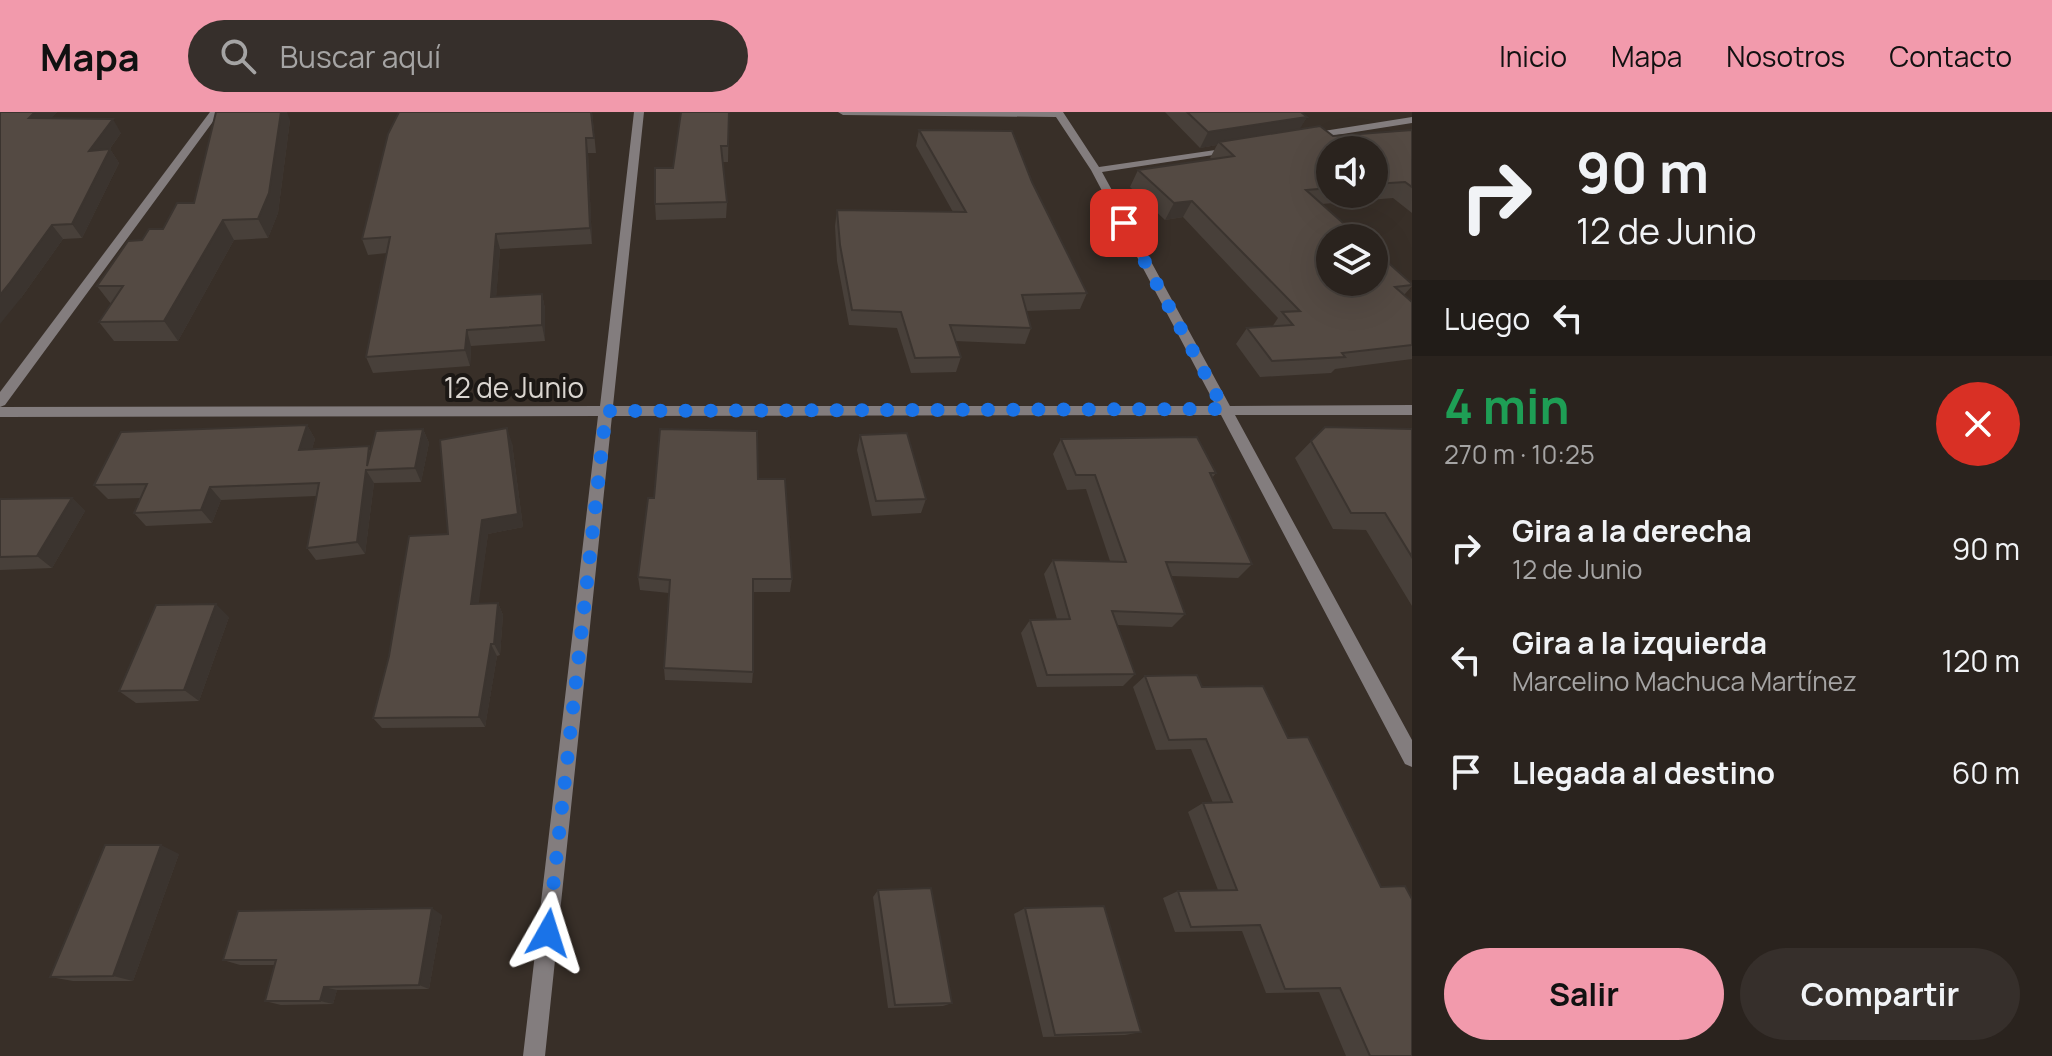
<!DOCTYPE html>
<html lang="es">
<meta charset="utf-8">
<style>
:root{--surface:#2a231e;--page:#362f2b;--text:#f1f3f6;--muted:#a5a4a4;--line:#46403c;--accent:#f29aac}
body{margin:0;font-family:Manrope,sans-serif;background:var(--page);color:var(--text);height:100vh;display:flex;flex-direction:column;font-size:30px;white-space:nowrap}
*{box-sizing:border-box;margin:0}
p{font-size:26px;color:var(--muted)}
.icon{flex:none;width:44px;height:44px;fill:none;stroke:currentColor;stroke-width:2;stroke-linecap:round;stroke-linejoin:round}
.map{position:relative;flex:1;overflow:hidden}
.details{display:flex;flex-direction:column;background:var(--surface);width:640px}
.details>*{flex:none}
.guide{background:#2a231e;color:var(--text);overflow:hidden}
.tools{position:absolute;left:1316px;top:24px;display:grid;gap:16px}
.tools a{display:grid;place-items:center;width:72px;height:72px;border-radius:50%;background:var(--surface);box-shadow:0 8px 32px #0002,0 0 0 2px var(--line);font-size:40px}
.pin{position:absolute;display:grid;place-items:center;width:68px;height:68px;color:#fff;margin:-34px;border-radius:16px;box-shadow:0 4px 12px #0006}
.me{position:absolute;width:88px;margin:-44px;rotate:6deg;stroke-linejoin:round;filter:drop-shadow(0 0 6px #0008)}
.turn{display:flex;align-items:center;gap:28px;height:168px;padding:0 32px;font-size:36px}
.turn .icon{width:104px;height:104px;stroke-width:2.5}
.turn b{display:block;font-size:56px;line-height:68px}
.then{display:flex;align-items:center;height:76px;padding:0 32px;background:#0003;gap:16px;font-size:30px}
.round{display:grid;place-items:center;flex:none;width:84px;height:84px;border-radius:42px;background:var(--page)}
.overview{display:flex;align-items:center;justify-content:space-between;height:136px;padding:0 32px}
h1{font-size:48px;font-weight:700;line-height:60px;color:#1e9e55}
.cta{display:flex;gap:16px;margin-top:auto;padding:16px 32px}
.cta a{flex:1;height:92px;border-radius:48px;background:var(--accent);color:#111;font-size:32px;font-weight:700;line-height:92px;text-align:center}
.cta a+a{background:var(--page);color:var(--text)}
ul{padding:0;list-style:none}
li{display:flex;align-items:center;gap:24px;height:112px;padding:0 32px}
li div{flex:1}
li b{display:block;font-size:30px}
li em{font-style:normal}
header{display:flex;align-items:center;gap:48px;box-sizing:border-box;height:112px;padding:0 40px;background:var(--accent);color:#111}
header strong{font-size:38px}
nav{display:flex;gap:44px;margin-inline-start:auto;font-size:28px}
.search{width:560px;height:72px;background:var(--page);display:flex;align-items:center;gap:20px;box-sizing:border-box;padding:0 28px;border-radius:44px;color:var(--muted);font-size:30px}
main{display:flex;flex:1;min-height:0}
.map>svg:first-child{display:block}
</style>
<header>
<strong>Mapa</strong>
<div class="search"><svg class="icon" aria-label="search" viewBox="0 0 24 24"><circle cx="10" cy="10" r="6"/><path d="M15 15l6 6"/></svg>Buscar aquí</div>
<nav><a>Inicio</a><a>Mapa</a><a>Nosotros</a><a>Contacto</a></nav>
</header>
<main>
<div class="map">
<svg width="1412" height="944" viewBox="0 0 1412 944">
<rect width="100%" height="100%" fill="#382f28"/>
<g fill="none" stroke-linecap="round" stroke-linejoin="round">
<path fill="#837d7e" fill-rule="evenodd" d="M210,0H220L5,293L0,295V280Z
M634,0H644L613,294H1216L1091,58L1056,5L843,3L838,0H1063L1099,55L1236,35L1238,37L1233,40L1102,60L1230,294L1412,293V303H1235L1412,628V655L1405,652L1221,303L612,304L545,944H523L598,304L0,305V295L600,294Z
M1412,5V11L1311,27L1306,24L1311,21Z"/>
</g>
<path fill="#48403a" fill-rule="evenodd" d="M0,0H57L51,6L121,21L109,38L110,37L119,51L82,126L63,127L21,186Z
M592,0L596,41H588L592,132L500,137L496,185L542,182L545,197V229L471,234L470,254L373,261L366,245L387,141L368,143L362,127Z
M729,0L728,50H722L727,90L726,106L656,108L655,92L673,56Z
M1165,0H1301L1307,5L1299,17L1333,24L1412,18V101L1393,86L1322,92L1412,172V174L1404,183L1412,190V247L1335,257L1331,261L1260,265L1236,232L1247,216L1272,215L1278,206L1183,105L1165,108L1130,75L1138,58L1212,47L1210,46L1217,33L1200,36ZM1330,38H1374V82H1330Z
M290,8L278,101L268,126L234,128L178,229H114L99,210L111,192L97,174L142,128L163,117Z
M919,18L1032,70L1087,181L1080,197L1026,199L1031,216L1025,232L955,229L961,245L956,260L911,261L897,216L849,213L837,149L835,114L837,98L953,100L916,34Z
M307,313L315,327L312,337L371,338L423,317L429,331L421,370L374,371L365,442L316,448L307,436L316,384L221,388L212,411L146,414L134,401L141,386L108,387L94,373Z
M1325,315L1412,317V494L1366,418L1333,417L1295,346Z
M860,323L926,387L921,401L872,404L857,338Z
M1061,327L1216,361L1212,366L1252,452L1238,466L1171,464L1185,502L1172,515L1117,513L1135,562L1123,574L1037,575L1021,521L1030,508L1057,507L1044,462L1053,448L1110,449L1086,377L1067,378L1053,342Z
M512,331L523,415L488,422L478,492L498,491L503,503L500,543L497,544L485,615L382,616L373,606L448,422Z
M758,367L792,467L790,480H753V560L752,571L665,568L664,556L669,481L640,478L638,465L654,386Z
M72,386L85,399L52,456L0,458V387Z
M229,505L199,589L136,591L119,579Z
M1145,564L1202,575L1412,944H1346L1319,880L1266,881L1242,819L1175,820L1163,786L1178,779L1218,778L1188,700L1203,691H1213L1191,637L1156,638L1133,575Z
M179,742L133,869H73L50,865Z
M878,778L952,891L943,894L888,896L873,785Z
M1025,796L1141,920L1125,923L1043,925L1014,802Z
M442,803L429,877L337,878L333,892L281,893L265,889L275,853H240L223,848Z"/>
<path fill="#3b342f" d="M35,0H57L39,20L29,6Z
M281,0H287L290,8L278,101L268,126L258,107Z
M1307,5L1298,20L1219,30L1217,33L1200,36L1208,20Z
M113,7L121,21L98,53L89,39Z
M586,26L588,41L592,132L590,116Z
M110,37L119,51L82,126L72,112Z
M1192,89L1183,105L1165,108L1174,91Z
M223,108L234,128L178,229L164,209Z
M52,113L63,127L21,186L0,212V183Z
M496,122L500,137L495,201L491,185Z
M542,182L545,197V229L542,213Z
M467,218L471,234L470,254L465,238Z
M307,313L315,327L308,351L299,338Z
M507,316L512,331L523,415L488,422L477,505L471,492L482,408Z
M423,317L429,331L421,370L415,356Z
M366,358L374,371L365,442L357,430Z
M210,375L221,388L212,411L201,398Z
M72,386L85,399L52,456L37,444Z
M498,491L503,503L500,543L494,532Z
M216,492L229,505L199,589L184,578Z
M491,532L497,544L485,615L479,605Z
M161,733L179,742L133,869L113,864Z
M432,796L442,803L429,877L419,873Z
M324,875L337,878L333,892L320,889Z"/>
<path fill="#544a43" stroke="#3b342f" stroke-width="2" d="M0,0H35L29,6L113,7L89,39L110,37L72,112L52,113L9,172L0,183Z
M216,0H281L269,81L258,107L223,108L164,209L99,210L123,174H97L128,129L142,128L149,117H163L177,91H194Z
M399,0H591L594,26H586L590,116L496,122L491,185L542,182V213L467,218L465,238L366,245L390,125L362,127L388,22Z
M681,0H729L728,34H721L727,90L655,92V56H673Z
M1187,0H1301L1307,5L1208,20Z
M1320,14L1333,24L1412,18V75L1405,70L1374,72V38H1330V76L1306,78L1360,126H1330V170H1374V138L1412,172V173L1395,175L1412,190V233L1342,241L1345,245L1272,249L1247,216L1293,213L1282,200L1300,199L1192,89L1174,91L1138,58L1234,44L1219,30Z
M919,18L1012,19L1032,70L1087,181L1022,183L1031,216L950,213L961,245L915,246L901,200L852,198L840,133L837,98L966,100Z
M307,313L299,338L369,334L367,354L376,319L423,317L415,356L366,358L357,430L307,436L319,371L210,375L201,398L134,401L147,372L94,373L121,320Z
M1325,315L1412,317V445L1385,401H1351L1311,329Z
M507,316L518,402L482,408L471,492L498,491L494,532H491L479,605L373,606L389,544L409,424L448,422L440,328Z
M660,317L757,319L758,367H785L792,467H753V560L664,556L670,468L638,465L648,386H654Z
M907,321L926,387L876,389L860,323Z
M1197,325L1216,361H1210L1252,452L1166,450L1185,502L1112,499L1135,562L1047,563L1030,508L1070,507L1053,448L1126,450L1095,363H1076L1061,327Z
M72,386L37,444L0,445V387Z
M216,492L184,578L119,579L156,493Z
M1197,563L1202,575L1263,574L1288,626L1308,625L1381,775L1405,774L1412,787V944H1370L1340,876L1285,877L1260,813L1191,815L1178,779L1237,778L1203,691L1232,690L1206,627L1169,628L1145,564Z
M105,733H161L113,864L50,865Z
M931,776L952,891L895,893L878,778Z
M1104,794L1141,920L1055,923L1025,796Z
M432,796L419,873L324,875L320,889H265L276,848H223L238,799Z"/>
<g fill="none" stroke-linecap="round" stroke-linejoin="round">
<path stroke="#1a73e8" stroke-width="14" stroke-dasharray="0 25.2" d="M548,821L606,299L1224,297L1124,111"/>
</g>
<g text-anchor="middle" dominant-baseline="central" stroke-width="8" stroke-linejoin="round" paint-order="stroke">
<g font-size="28" fill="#dbd6d1" stroke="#1c1815">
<text x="514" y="275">12 de Junio</text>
</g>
</g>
</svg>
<div class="tools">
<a><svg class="icon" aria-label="sound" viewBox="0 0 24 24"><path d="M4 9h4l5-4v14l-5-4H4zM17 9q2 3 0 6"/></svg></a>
<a><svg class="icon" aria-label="layers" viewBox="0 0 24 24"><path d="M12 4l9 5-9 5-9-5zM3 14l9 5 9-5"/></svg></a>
</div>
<div class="pin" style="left:1124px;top:111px;background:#d93025"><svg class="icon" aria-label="arrive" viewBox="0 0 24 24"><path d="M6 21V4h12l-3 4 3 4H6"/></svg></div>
<svg class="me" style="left:548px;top:821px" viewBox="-20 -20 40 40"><path d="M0-17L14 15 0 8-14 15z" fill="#1a73e8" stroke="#fff" stroke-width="4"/></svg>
</div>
<section class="details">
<div class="guide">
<div class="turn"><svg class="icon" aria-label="right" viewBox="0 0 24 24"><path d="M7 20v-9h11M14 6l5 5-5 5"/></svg><div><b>90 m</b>12 de Junio</div></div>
<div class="then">Luego<svg class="icon" aria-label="left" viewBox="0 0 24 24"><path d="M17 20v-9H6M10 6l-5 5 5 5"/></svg></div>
</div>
<div class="overview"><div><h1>4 min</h1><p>270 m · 10:25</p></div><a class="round" style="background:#d93025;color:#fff"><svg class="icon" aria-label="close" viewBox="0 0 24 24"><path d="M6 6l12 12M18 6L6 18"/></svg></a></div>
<ul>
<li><svg class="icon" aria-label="right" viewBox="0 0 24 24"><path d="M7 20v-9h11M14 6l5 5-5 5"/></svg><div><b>Gira a la derecha</b><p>12 de Junio</p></div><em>90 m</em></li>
<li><svg class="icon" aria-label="left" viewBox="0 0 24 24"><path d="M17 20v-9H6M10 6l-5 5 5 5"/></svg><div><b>Gira a la izquierda</b><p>Marcelino Machuca Martínez</p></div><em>120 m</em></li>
<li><svg class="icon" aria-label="arrive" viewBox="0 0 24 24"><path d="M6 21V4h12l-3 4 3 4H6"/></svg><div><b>Llegada al destino</b></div><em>60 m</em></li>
</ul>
<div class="cta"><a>Salir</a><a>Compartir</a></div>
</section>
</main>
